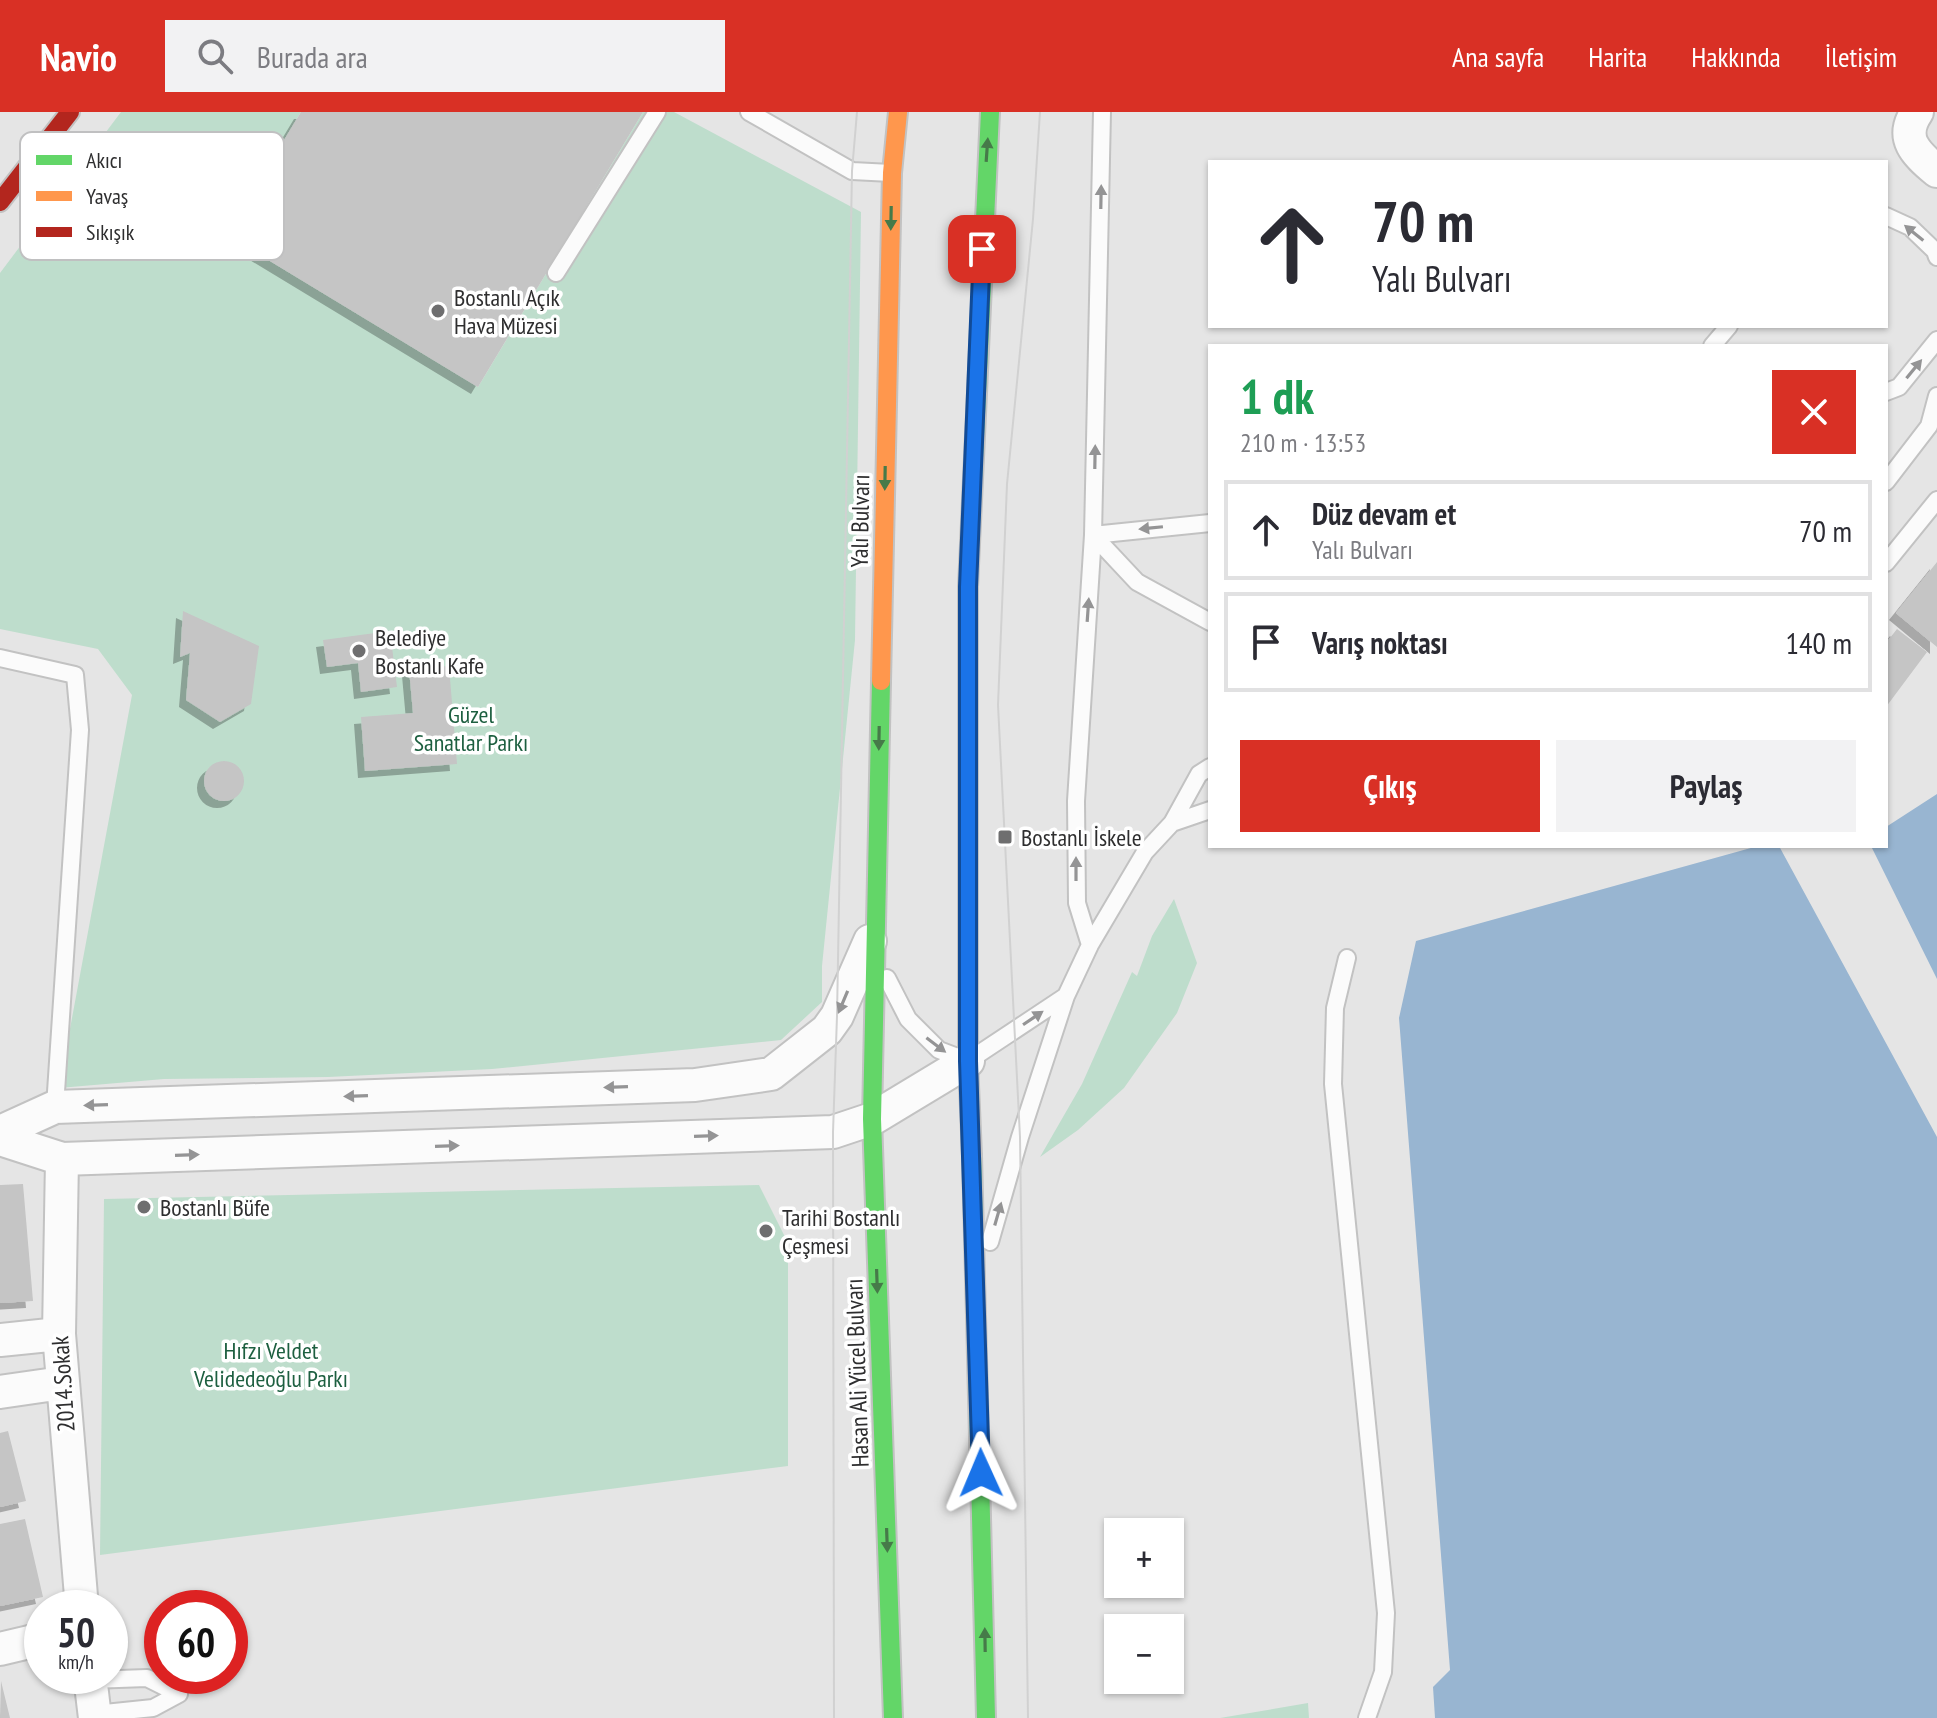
<!DOCTYPE html>
<html lang="tr">
<meta charset="utf-8">
<style>
:root{--surface:#fff;--page:#f2f2f3;--text:#2b2b33;--muted:#7c7c81;--line:#e1e1e2;--accent:#d93025}
body{margin:0;font-family:"PT Sans Narrow",sans-serif;background:var(--page);color:var(--text);height:100vh;display:flex;flex-direction:column;font-size:30px;white-space:nowrap}
*{box-sizing:border-box;margin:0}
p{font-size:26px;color:var(--muted)}
.icon{flex:none;width:44px;height:44px;fill:none;stroke:currentColor;stroke-width:2;stroke-linecap:round;stroke-linejoin:round}
.map{position:relative;flex:1;overflow:hidden}
.panel{position:absolute;left:1208px;top:232px;width:680px;height:504px;display:flex;flex-direction:column;background:var(--surface);border-radius:0px;box-shadow:0 2px 6px #0004}
.panel>*{flex:none}
.hud{position:absolute;left:1208px;top:48px;width:680px;height:168px;border-radius:0px;box-shadow:0 2px 6px #0004;background:#fff;color:var(--text);overflow:hidden}
.controls{position:absolute;left:1104px;top:1406px;display:grid;gap:16px}
.controls a{display:grid;place-items:center;width:80px;height:80px;border-radius:0px;background:var(--surface);box-shadow:0 2px 6px #0004;font-size:40px}
.speed{position:absolute;left:24px;top:1478px;display:flex;gap:16px;font-size:40px;font-weight:700;text-align:center}
.speed>*{display:grid;place-content:center;width:104px;height:104px;border-radius:50%;background:var(--surface);box-shadow:0 2px 6px #0004;line-height:1}
.speed small{font-size:20px;font-weight:400}
.speed .limit{border:12px solid #d22;background:#fff;color:#111}
.pin{position:absolute;display:grid;place-items:center;width:68px;height:68px;color:#fff;margin:-34px;border-radius:16px;box-shadow:0 4px 12px #0006}
.me{position:absolute;width:88px;margin:-44px;rotate:359deg;stroke-linejoin:round;filter:drop-shadow(0 0 6px #0008)}
.turn{display:flex;align-items:center;gap:28px;height:168px;padding:0 32px;font-size:36px}
.turn .icon{width:104px;height:104px;stroke-width:2.5}
.turn b{display:block;font-size:56px;line-height:68px}
.round{display:grid;place-items:center;flex:none;width:84px;height:84px;border-radius:0px;background:var(--page)}
.overview{display:flex;align-items:center;justify-content:space-between;height:136px;padding:0 32px}
h1{font-size:48px;font-weight:700;line-height:60px;color:#1e9e55}
.primary-button{display:flex;gap:16px;margin-top:auto;padding:16px 32px}
.primary-button a{flex:1;height:92px;border-radius:0px;background:var(--accent);color:#fff;font-size:32px;font-weight:700;line-height:92px;text-align:center}
.primary-button a+a{background:var(--page);color:var(--text)}
ul{padding:0;list-style:none}
li{display:flex;align-items:center;gap:24px;height:100px;margin:0 16px 12px;padding:0 16px;border:4px solid var(--line);border-radius:0px}
li div{flex:1}
li b{display:block;font-size:30px}
li em{font-style:normal}
header{display:flex;align-items:center;gap:48px;box-sizing:border-box;height:112px;padding:0 40px;background:var(--accent);color:#fff}
header strong{font-size:38px}
nav{display:flex;gap:44px;margin-inline-start:auto;font-size:28px}
.search{width:560px;height:72px;background:var(--page);display:flex;align-items:center;gap:20px;box-sizing:border-box;padding:0 28px;border-radius:0px;color:var(--muted);font-size:30px}
.map>svg:first-child{display:block}
</style>
<header>
<strong>Navio</strong>
<div class="search"><svg class="icon" aria-label="search" viewBox="0 0 24 24"><circle cx="10" cy="10" r="6"/><path d="M15 15l6 6"/></svg>Burada ara</div>
<nav><a>Ana sayfa</a><a>Harita</a><a>Hakkında</a><a>İletişim</a></nav>
</header>
<div class="map">
<svg width="1937" height="1606" viewBox="0 0 1937 1606">
<defs>
<filter id="shadow"><feDropShadow dx="-7" dy="7" stdDeviation="0" flood-color="#0004"/></filter>
</defs>
<rect width="100%" height="100%" fill="#e5e5e5"/>
<path fill="#beddcc" d="M121,0H301L227,123L478,275L643,0H674L861,100L855,528L822,854V890L781,928L492,957L328,965L164,967L59,976L132,583L98,537L0,517V161Z
M1174,787L1197,851L1177,901L1124,976L1078,1018L1040,1045L1082,972L1132,860L1137,864L1152,824Z
M759,1073L788,1131V1354L100,1443L104,1087Z
M1308,1591L1309,1606H1220Z"/>
<path fill="#98b5d1" d="M1937,682V867L1871,734H1886V715Z
M1758,734H1779L1937,1025V1606H1435L1433,1575L1450,1558L1399,906L1416,829Z"/>
<path fill="#c5c5c5" filter="url(#shadow)" d="M301,0H643L478,275L227,123Z
M1937,450V535L1896,501Z
M183,499L259,534L251,592L220,610L186,588L190,541L180,545Z
M1897,517L1927,540L1886,595V531Z
M390,519L397,575L361,580L358,551L327,555L323,528Z
M449,554L457,652L365,659L361,605L413,601L409,557Z
M204 669a20 20 0 1 1 40 0a20 20 0 1 1-40 0Z
M23,1072L33,1189L0,1191V1073Z
M8,1319L26,1389L0,1395V1321Z
M25,1407L43,1485L0,1494V1412Z
M1,1569L10,1606H0Z"/>
<g fill="none" stroke-linecap="round" stroke-linejoin="round">
<defs>
<path id="lane" d="M749,0L852,59L891,61
M1886,104L1910,115L1935,139L1937,145
M556,161L657,0
M1712,234L1729,214
M1886,280L1899,275L1937,228
M1886,370L1929,314L1937,284
M1093,423L1137,470L1210,510
M1093,423L1210,411
M1886,451L1937,388
M0,546L75,563L80,618L55,995
M1172,711L1210,698
M1090,833L1077,791L1076,689L1093,423L1102,0
M1347,846L1335,896L1333,972L1386,1501L1383,1560L1367,1606
M887,866L908,907L939,938L968,949L1066,884L1090,833L1145,740L1172,711L1199,662L1210,655
M990,1130L1020,1025L1066,884
M90,1568L147,1566L179,1582L153,1596L95,1602"/>
<path id="street" d="M1917,0C1899,26 1916,42 1937,59
M0,1020L55,995L695,973L771,962L827,918L837,904L870,829
M0,1027L62,1047L833,1020L872,1007L968,949
M62,1047L59,1222L82,1496
M0,1228L59,1222
M0,1280L62,1271
M0,1537L42,1527
M90,1564L95,1606"/>
<path id="fast" d="M881,569L872,1007L893,1606
M968,725V475L990,0
M972,1044L986,1606"/>
<path id="slow" d="M881,569L892,61L898,0
M968,725V949L972,1044"/>
<path id="jam" d="M0,90L70,0"/>
</defs>
<use href="#lane" stroke="#c2c2c2" stroke-width="20"/>
<use href="#street" stroke="#c2c2c2" stroke-width="36"/>
<use href="#fast" stroke="#c2c2c2" stroke-width="22"/>
<use href="#slow" stroke="#c2c2c2" stroke-width="22"/>
<use href="#jam" stroke="#c2c2c2" stroke-width="22"/>
<use href="#lane" stroke="#fbfbfb" stroke-width="16"/>
<use href="#street" stroke="#fbfbfb" stroke-width="32"/>
<use href="#fast" stroke="#63d668" stroke-width="18"/>
<use href="#slow" stroke="#ff974d" stroke-width="18"/>
<use href="#jam" stroke="#b3261e" stroke-width="18"/>
<path stroke="#d1d1d1" stroke-width="2" d="M834,1606L833,1020L837,904L852,59L857,0
M1028,1606L1020,1025L998,593L1007,372L1033,107L1040,0"/>
</g>
<defs><path id="oneway-solid" d="M-6-.8H1V-3.2L6.5 0L1 3.2V.8H-6Z" transform="scale(2)"/></defs>
<g fill="#467a49">
<use href="#oneway-solid" transform="translate(987 38) rotate(-86)"/>
<use href="#oneway-solid" transform="translate(891 106) rotate(91)"/>
<use href="#oneway-solid" transform="translate(885 366) rotate(91)"/>
<use href="#oneway-solid" transform="translate(879 626) rotate(91)"/>
<use href="#oneway-solid" transform="translate(877 1169) rotate(88)"/>
<use href="#oneway-solid" transform="translate(887 1428) rotate(88)"/>
<use href="#oneway-solid" transform="translate(985 1528) rotate(-91)"/>
</g>
<g fill="#949495">
<use href="#oneway-solid" transform="translate(1101 85) rotate(-89)"/>
<use href="#oneway-solid" transform="translate(1914 121) rotate(-141)"/>
<use href="#oneway-solid" transform="translate(1914 257) rotate(-51)"/>
<use href="#oneway-solid" transform="translate(1095 345) rotate(-89)"/>
<use href="#oneway-solid" transform="translate(1151 416) rotate(174)"/>
<use href="#oneway-solid" transform="translate(1088 498) rotate(-86)"/>
<use href="#oneway-solid" transform="translate(1076 757) rotate(-90)"/>
<use href="#oneway-solid" transform="translate(843 890) rotate(113)"/>
<use href="#oneway-solid" transform="translate(1033 906) rotate(-34)"/>
<use href="#oneway-solid" transform="translate(936 933) rotate(37)"/>
<use href="#oneway-solid" transform="translate(616 975) rotate(178)"/>
<use href="#oneway-solid" transform="translate(356 984) rotate(178)"/>
<use href="#oneway-solid" transform="translate(96 993) rotate(178)"/>
<use href="#oneway-solid" transform="translate(706 1024) rotate(-2)"/>
<use href="#oneway-solid" transform="translate(447 1034) rotate(-2)"/>
<use href="#oneway-solid" transform="translate(187 1043) rotate(-2)"/>
<use href="#oneway-solid" transform="translate(998 1102) rotate(-74)"/>
</g>
<g fill="none" stroke-linecap="round" stroke-linejoin="round">
<defs>
<path id="route" d="M981,1361L968,949V475L982,137"/>
</defs>
<use href="#route" stroke="#114b97" stroke-width="20"/>
<use href="#route" stroke="#1a73e8" stroke-width="14"/>
</g>
<g fill="#6e6e6f" stroke="#fff" stroke-width="3">
<circle cx="438" cy="199" r="8"/>
<circle cx="359" cy="539" r="8"/>
<rect x="997" y="717" width="16" height="16" rx="4"/>
<circle cx="144" cy="1095" r="8"/>
<circle cx="766" cy="1119" r="8"/>
</g>
<g text-anchor="middle" dominant-baseline="central" stroke-width="7" stroke-linejoin="round" paint-order="stroke">
<g font-size="24" fill="#2e2e2f" stroke="#fff" text-anchor="start">
<text x="454" y="185">Bostanlı Açık<tspan x="454" dy="28">Hava Müzesi</tspan></text>
<text x="375" y="525">Belediye<tspan x="375" dy="28">Bostanlı Kafe</tspan></text>
<text x="1021" y="725">Bostanlı İskele</text>
<text x="160" y="1095">Bostanlı Büfe</text>
<text x="782" y="1105">Tarihi Bostanlı<tspan x="782" dy="28">Çeşmesi</tspan></text>
</g>
<g font-size="24" fill="#2e2e2f" stroke="#fff">
<text transform="translate(860 409) rotate(-89)">Yalı Bulvarı</text>
<text transform="translate(857 1261) rotate(-92)">Hasan Ali Yücel Bulvarı</text>
<text transform="translate(63 1272) rotate(-94)">2014.Sokak</text>
</g>
<g font-size="24" fill="#1d5f40" stroke="#fff">
<text x="471" y="602">Güzel<tspan x="471" dy="28">Sanatlar Parkı</tspan></text>
<text x="271" y="1238">Hıfzı Veldet<tspan x="271" dy="28">Velidedeoğlu Parkı</tspan></text>
</g>
</g>
<rect x="20" y="20" width="264" height="128" rx="12" fill="#fff" stroke="#c0c0c1" stroke-width="2"/>
<rect x="36" y="43" width="36" height="10" fill="#63d668"/>
<rect x="36" y="79" width="36" height="10" fill="#ff974d"/>
<rect x="36" y="115" width="36" height="10" fill="#b3261e"/>
<g font-size="22" fill="#2e2e2f">
<text x="86" y="56">Akıcı</text>
<text x="86" y="92">Yavaş</text>
<text x="86" y="128">Sıkışık</text>
</g>
</svg>
<div class="controls">
<a>+</a>
<a>−</a>
</div>
<div class="speed"><div>50<small>km/h</small></div><div class="limit">60</div></div>
<div class="pin" style="left:982px;top:137px;background:#d93025"><svg class="icon" aria-label="arrive" viewBox="0 0 24 24"><path d="M6 21V4h12l-3 4 3 4H6"/></svg></div>
<svg class="me" style="left:981px;top:1361px" viewBox="-20 -20 40 40"><path d="M0-17L14 15 0 8-14 15z" fill="#1a73e8" stroke="#fff" stroke-width="4"/></svg>
<div class="hud">
<div class="turn"><svg class="icon" aria-label="ahead" viewBox="0 0 24 24"><path d="M12 20V5M6 11l6-6 6 6"/></svg><div><b>70 m</b>Yalı Bulvarı</div></div>
</div>
<section class="panel">
<div class="overview"><div><h1>1 dk</h1><p>210 m · 13:53</p></div><a class="round" style="background:#d93025;color:#fff"><svg class="icon" aria-label="close" viewBox="0 0 24 24"><path d="M6 6l12 12M18 6L6 18"/></svg></a></div>
<ul>
<li><svg class="icon" aria-label="ahead" viewBox="0 0 24 24"><path d="M12 20V5M6 11l6-6 6 6"/></svg><div><b>Düz devam et</b><p>Yalı Bulvarı</p></div><em>70 m</em></li>
<li><svg class="icon" aria-label="arrive" viewBox="0 0 24 24"><path d="M6 21V4h12l-3 4 3 4H6"/></svg><div><b>Varış noktası</b></div><em>140 m</em></li>
</ul>
<div class="primary-button"><a>Çıkış</a><a>Paylaş</a></div>
</section>
</div>
